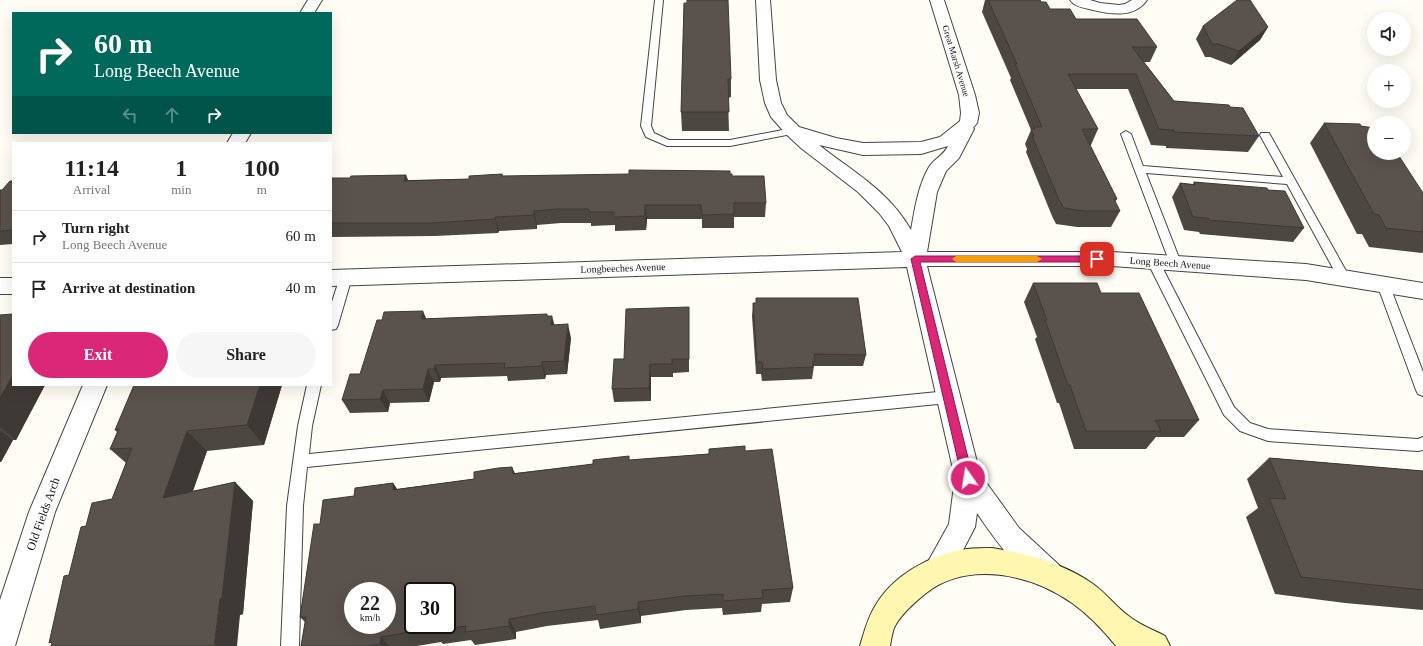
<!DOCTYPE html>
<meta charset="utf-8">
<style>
:root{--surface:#fff;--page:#f6f6f6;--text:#222;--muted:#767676;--line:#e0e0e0;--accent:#db2777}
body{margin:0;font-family:"Times New Roman",serif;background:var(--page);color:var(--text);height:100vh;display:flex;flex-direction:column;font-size:15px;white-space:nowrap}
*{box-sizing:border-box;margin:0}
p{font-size:13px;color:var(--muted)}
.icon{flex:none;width:22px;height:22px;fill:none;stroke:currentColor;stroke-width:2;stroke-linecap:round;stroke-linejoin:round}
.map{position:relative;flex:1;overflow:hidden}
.drawer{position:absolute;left:12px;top:142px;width:320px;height:244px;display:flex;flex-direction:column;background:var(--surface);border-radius:0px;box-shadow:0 4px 16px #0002}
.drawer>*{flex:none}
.guide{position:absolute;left:12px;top:12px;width:320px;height:122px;border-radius:0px;box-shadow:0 4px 16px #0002;background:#00695c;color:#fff;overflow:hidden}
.fabs{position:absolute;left:1367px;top:12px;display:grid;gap:8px}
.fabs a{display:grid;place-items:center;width:44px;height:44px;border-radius:50%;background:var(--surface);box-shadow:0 4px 16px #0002;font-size:20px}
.speed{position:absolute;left:344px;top:582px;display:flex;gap:8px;font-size:20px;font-weight:700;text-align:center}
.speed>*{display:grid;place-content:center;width:52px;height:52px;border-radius:50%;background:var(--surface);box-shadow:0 4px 16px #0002;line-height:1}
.speed small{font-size:10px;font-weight:400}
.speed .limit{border:2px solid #111;border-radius:6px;background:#fff;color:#111}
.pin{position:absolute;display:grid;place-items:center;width:34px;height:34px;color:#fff;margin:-17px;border-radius:8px;box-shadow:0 2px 6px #0006}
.me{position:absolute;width:44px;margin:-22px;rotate:347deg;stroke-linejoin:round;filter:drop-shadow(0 0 3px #0008)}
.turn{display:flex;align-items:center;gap:14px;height:84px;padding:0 16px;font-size:18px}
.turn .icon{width:52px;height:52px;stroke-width:2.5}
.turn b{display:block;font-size:28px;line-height:34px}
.lanes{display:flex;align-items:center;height:38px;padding:0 16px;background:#0003;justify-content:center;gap:20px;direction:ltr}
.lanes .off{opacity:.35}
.eta{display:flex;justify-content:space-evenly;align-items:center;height:68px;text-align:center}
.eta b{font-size:24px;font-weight:600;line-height:28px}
.cta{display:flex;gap:8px;margin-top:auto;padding:8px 16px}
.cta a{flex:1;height:46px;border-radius:24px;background:var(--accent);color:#fff;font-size:16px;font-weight:600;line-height:46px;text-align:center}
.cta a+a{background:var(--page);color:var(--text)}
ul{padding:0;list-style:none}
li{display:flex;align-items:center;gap:12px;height:52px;padding:0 16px;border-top:1px solid var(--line)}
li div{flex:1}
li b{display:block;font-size:15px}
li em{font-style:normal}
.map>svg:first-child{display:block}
</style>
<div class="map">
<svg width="1423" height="646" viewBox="0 0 1423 646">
<rect width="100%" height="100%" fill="#fffdf5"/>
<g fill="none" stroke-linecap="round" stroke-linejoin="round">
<defs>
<path id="lane" d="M655,0H663L651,126L654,133L669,140H730L793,128L797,129L798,131L797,133L730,146H667L646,137L641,126Z
M1126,131L1131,134L1143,166L1283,177L1260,135L1261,133H1269L1350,278L1348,281L1344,283L1340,281L1287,184L1146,173L1181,263L1179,266L1175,267L1171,266L1121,134Z
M1153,257L1157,258L1159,261L1234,407L1250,423L1268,429L1418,439L1423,437V450L1418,451L1268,441L1240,431L1224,415L1147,261L1149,258Z
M346,273L350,274L352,277L338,325L336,329L331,330V305L340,277L342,274Z
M1383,279L1387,281L1389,284L1423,372V396L1418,394L1416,390L1377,284L1379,281Z
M307,385H321L312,426L309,454L948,391L953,393L955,397L953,401L948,403L307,467L303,506L299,646H281L287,506L298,426Z"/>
<path id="street" d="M308,0H322L314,13H300Z
M756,0H770L776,80L781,103L787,115L799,127L836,138L863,143L921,142L940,137L960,121L961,113L959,95L930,0H944L975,95L979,113L977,123L973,128L974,129L959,158L946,171L937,192L927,252H1112L1306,264L1423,283V299L1306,280L1112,266H927L980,474L1019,528L1059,565L1063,575L1059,585L1049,589C1022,578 993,537 977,513L975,527L948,579L938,582L928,579L924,569L949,524L955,478L907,267L331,286V270L902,252L889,226L879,213L858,192L801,148L787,135L771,117L765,103L760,80ZM819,145L863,155L921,154L948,146C944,155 934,159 929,167C918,186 915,208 911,230C888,190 853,172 819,145Z
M1070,0H1090L1100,3L1119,5L1125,4L1132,0H1147C1134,19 1109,14 1089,9C1083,8 1074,6 1070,0Z
M233,133H251L245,143H227Z
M0,278H13V294H0Z
M83,385H107L55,512L15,646H0V600L29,512Z"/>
<path id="secondary" d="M992,548C1026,553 1065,564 1093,584C1107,594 1117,608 1130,617C1140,625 1154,630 1165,636L1170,646H1116C1103,630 1089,615 1072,603C1031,574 967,560 925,594C914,603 900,615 894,628C892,634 891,640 890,646H860C864,633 867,620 874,608C892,575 931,554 967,549C975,548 984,548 992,548Z"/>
</defs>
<use href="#lane" stroke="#444" stroke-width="2"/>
<use href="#street" stroke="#444" stroke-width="2"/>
<use href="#secondary" stroke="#333" stroke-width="2"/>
<use href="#lane" fill="#fff" fill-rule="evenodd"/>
<use href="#street" fill="#fff" fill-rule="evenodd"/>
<use href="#secondary" fill="#fff6b0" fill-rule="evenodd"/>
</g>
<path fill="#4d4742" d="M985,0H1040L1041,2L1050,9L1076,19L1157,47L1150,62H1144L1174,101L1230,107L1259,136L1248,152L1166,148V146L1151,145L1128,89H1076L1098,129L1091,145H1090L1117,199L1115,202L1120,211L1111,227H1077L1056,224L1052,216L1026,152L1027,149L1025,144L1031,130L1010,80L1011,78L982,12Z
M684,3L731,79V97L728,98L729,131H682L681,112Z
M1203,26L1268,27L1260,40L1231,65L1210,57H1205L1196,39Z
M1324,123L1361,126L1423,193V252L1422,253L1369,247L1362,234H1357L1310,143Z
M502,174L503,176L730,174L766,203L765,217H734V228H702V219H647L646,230L615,231V225L591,226V223H561L537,225V229L499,231L498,233L435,236L331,237V178H350L406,175L408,180L469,179Z
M13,181V244L0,245V190H2Z
M1194,182L1268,190L1304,228L1293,242L1200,234L1199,232L1184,230L1172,197L1180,183L1193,184Z
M1033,283L1199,420L1184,437H1156L1146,449H1074L1059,403H1057L1035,339L1037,337L1024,302Z
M756,298L866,355L863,366H814L812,379L762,381L761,374H756L752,316L753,303H756Z
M689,307V372L673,373V377H651V401L614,402L612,389L624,359Z
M0,315L13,385H45L16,440H13L1,462H0Z
M548,316L554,325L571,338L567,374L546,375L545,379L508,381L507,376L441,378L440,382H434L429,402L390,403L388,412L350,413L342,400L360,374L382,320Z
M282,385L264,445L207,451L193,491L235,482L253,501L243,614L240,615L69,575L86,526L112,499L126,463L110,449L117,432L115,430Z
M745,451L793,588L790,602L762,604L761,612L723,615L722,608L686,610L641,616V623L600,629L598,620L547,626L516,632V639L475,645L471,640L443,644L441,642L417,646H301L305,622L300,617L320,524L354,496L393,483L397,489L474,479L512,467L515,473L630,460Z
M1269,458L1423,471V610L1345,603L1275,594L1246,517L1258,508L1247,479Z"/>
<path fill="#3f3936" d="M1268,27L1260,40L1231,65L1239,51Z
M406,175L411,189L404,181Z
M645,205L647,219L646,230L645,216Z
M534,211L537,225V229L534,215Z
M495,217L499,231L498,233L495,219Z
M423,311L429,325L421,319Z
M552,316L556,330L551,325Z
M568,324L571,338L567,374L564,361Z
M542,362L546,375L545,379L542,366Z
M650,364L651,377V401L649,388Z
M435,365L441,378L440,382L434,369Z
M428,369L434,382L429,402L423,389Z
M13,375V385H45L16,440L0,427V398Z
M260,385H282L264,445L247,425Z
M383,390L390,403L388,412L380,399Z
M0,430L13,440L1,462L0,461Z
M187,431L207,451L184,516L163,498Z
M235,482L253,501L243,614L240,615L237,646H214Z
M393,483L404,499L393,490Z
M638,602L641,616V623L638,609Z
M509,619L516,632V639L509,626Z
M381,637L389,646H382L380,644Z"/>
<path fill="#5a524d" stroke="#3f3936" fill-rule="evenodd" d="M687,0H728L731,79H728L729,112H681L684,3H687Z
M988,0H1040L1041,2H1046L1050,9H1070L1076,19H1137L1157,47H1132L1174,101L1229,105L1230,107L1243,108L1259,136L1175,132L1174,130L1159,129L1136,74H1068L1098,129H1082L1117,199H1114L1120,211H1084L1064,208L1059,200L1032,136H1034L1031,129H1035L1034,127H1042L1015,64H1017Z
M1237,0H1250L1268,27L1239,51L1218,44H1212L1203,26Z
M1324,123L1360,124L1361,126L1374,128V153H1397L1423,193V232L1386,228L1379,215L1374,214Z
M629,170L730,171V174H732V176H764L766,203H734V214L702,215L701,205H645V216L614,217V212H589V209H558L534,211V215L495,217V219L430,223H331V178H350L351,176L406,175L404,181L469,179V176L502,174V176L629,174Z
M10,181H13V230L0,231V190H2Z
M1194,182L1267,188L1268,190L1285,191L1304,228L1209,220L1208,218L1193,217L1180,183L1195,185Z
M1033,283H1097L1101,293H1139L1199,420H1155L1161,431H1086L1070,385H1068L1045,320H1047Z
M756,298H858L866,355L814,354L815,361H813V367L763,369L762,362H757L753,303H756Z
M689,307V359H672V364H650L649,388L612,389L614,359H624L626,309Z
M423,311L421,319L547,314V316H552L551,325L568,324L564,361L542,362V366L504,368L505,363L435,365L434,369H428L423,389L383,390L380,399L342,400L350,374H360L377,320H382L384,312Z
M13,314V375L0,398V315Z
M134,385H260L247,425L187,431L163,498L235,482L222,598L220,599L214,646H51L52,642L49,643L64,576L69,575L81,527L86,526L92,503L112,499L132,448L110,449L119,429L115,430Z
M745,446V451L772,449L793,588L762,590L763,598L723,601V594L685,596L638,602V609L596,615L595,606L541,613L509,619V626L465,632L466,626L432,631V628L381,637L380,644L367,646H301L306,617H300L314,524H320L323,500L354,496L355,488L393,483V490L474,479V472L498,468L512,467L513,474L593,464V460L629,456V460L709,454V449ZM353,591H387V625H353ZM413,591H447V625H413Z
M1269,458L1423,471V590L1375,585L1301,577L1269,498L1286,499Z"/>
<path fill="#db2777" stroke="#8e194d" d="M915,256H1097L1101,259L1097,262H920L973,478L971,482L968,483L964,482L962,478L911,259Z"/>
<path fill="#f59e0b" d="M956,256H1037L1042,259L1037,262H956L952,259Z"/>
<g text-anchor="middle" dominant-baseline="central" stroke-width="4" stroke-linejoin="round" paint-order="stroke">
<g font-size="9" fill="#111" stroke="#fff">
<text transform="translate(956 61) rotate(73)">Great Marsh Avenue</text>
</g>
<g font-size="10" fill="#111" stroke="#fff">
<text transform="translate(1170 263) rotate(4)">Long Beech Avenue</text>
<text transform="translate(623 268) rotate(-2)">Longbeeches Avenue</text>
</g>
<g font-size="12" fill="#111" stroke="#fff">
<text transform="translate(43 514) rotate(-70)">Old Fields Arch</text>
</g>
</g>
</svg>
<div class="fabs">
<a><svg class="icon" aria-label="sound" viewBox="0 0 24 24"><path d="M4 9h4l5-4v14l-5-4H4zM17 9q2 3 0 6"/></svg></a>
<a>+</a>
<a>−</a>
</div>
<div class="speed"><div>22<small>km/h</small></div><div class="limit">30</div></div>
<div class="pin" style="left:1097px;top:259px;background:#d93025"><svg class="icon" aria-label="arrive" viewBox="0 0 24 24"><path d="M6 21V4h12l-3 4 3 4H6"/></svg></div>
<svg class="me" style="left:968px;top:478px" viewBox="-20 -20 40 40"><circle r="17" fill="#db2777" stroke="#fff" stroke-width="3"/><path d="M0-11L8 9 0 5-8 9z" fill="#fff"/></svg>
<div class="guide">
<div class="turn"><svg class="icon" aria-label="right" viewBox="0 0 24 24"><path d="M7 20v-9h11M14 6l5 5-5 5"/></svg><div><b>60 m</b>Long Beech Avenue</div></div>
<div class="lanes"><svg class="icon off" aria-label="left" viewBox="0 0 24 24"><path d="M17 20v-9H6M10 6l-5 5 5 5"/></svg><svg class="icon off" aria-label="ahead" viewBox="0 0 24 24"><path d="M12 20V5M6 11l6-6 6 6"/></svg><svg class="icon" aria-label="right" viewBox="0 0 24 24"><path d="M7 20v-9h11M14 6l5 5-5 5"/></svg></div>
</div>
<section class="drawer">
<div class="eta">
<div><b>11:14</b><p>Arrival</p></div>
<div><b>1</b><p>min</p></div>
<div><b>100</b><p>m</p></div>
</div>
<ul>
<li><svg class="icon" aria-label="right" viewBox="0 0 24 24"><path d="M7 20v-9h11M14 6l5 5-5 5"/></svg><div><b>Turn right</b><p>Long Beech Avenue</p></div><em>60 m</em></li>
<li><svg class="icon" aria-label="arrive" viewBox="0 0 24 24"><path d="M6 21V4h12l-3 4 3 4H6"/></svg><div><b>Arrive at destination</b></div><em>40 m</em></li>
</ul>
<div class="cta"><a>Exit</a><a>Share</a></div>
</section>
</div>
